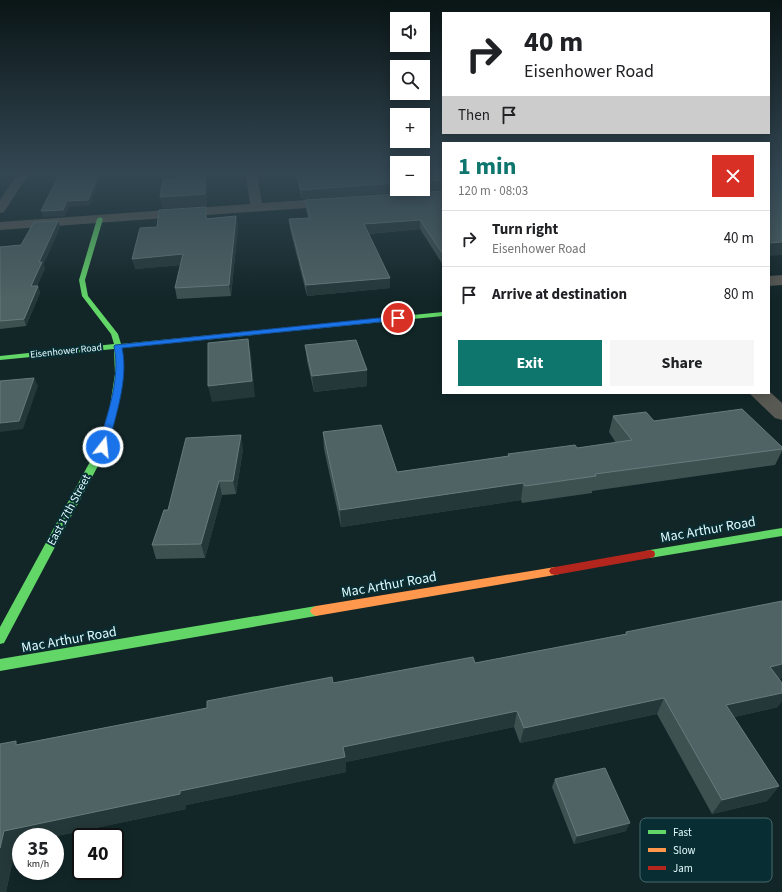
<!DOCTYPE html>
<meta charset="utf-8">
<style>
:root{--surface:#fff;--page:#f6f6f6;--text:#202124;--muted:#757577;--line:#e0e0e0;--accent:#0f766e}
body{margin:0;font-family:"Source Sans 3",sans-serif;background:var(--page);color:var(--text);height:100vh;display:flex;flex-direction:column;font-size:15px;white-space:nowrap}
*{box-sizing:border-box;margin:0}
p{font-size:13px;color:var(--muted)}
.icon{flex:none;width:22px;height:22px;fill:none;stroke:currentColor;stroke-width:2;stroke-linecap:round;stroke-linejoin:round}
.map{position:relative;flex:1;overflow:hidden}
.panel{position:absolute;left:442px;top:142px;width:328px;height:252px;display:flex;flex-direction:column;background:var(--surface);border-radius:0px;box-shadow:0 2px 10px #0003}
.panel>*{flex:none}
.banner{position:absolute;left:442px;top:12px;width:328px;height:122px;border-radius:0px;box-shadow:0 2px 10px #0003;background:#fff;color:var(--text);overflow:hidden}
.fabs{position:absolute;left:390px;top:12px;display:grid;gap:8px}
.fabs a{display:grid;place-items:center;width:40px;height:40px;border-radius:0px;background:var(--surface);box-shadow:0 2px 10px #0003;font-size:20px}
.speed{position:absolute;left:12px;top:828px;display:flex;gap:8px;font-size:20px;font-weight:700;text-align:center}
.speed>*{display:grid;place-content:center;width:52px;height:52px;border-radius:50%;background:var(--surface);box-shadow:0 2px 10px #0003;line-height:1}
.speed small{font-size:10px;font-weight:400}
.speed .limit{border:2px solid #111;border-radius:6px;background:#fff;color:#111}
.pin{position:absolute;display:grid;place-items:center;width:34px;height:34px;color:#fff;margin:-17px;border:2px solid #fff;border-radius:50%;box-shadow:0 1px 4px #0007}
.me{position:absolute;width:44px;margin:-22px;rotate:16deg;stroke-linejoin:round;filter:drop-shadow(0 0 3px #0008)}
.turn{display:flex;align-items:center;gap:14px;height:84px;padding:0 16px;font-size:18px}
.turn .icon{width:52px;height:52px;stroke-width:2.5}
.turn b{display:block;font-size:28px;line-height:34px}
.then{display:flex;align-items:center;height:38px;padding:0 16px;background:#0003;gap:8px;font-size:15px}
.round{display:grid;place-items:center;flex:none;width:42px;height:42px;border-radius:0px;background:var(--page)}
.head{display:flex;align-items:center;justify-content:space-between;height:68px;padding:0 16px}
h1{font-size:24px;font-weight:700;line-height:30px;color:var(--accent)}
.button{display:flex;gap:8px;margin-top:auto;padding:8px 16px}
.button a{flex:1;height:46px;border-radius:0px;background:var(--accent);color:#fff;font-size:16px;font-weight:700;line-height:46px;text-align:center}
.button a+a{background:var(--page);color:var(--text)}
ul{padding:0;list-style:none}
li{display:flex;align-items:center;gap:12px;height:56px;padding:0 16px;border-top:1px solid var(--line)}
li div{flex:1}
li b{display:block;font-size:15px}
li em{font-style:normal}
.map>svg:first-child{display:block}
</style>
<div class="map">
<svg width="782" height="892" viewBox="0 0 782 892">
<rect width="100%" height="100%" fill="#122628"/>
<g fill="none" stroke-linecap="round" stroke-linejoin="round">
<path fill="#595953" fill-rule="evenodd" d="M17,175H28L4,212L0,213V200Z
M246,175H257L262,203L334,198L338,199L340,202L338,205L334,206L0,230V222L250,204Z
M782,275V285L769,286V276Z
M769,391L782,403V420L775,418L749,393H769Z"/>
<path fill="#63d668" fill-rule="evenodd" d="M100,217L103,219L85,280L88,296L118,334L121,344L443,312V316L122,348L123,374L118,406L108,447L4,643L0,644V627L98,447L110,406L115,374L114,349L0,360V356L114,344L111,334L82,296L79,280L97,219Z
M782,528V536L650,558L646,557L645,554L646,551L650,550Z
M316,606L320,608L322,611L320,614L316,616L0,671V659Z"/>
<path fill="#ff974d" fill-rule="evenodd" d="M555,567L559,568L561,571L559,574L555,575L316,616L312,614L310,611L312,608L316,606Z"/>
<path fill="#b3261e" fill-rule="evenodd" d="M650,550L654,551L655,554L654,557L650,558L555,575L551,574L549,571L551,568L555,567Z"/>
</g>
<path fill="#3d5151" d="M296,175H443V189L302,199L297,182Z
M443,191V265L420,229L369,234L390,288L307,296L290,229L289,219L308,218L306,209L305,200Z
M236,216L238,226L231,296L177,299L175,288L180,265L135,269L157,227L207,217V219Z
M58,221L60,227L43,265L45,268L37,286H38L40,293L26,326L0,329V247L21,245Z
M305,345L367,386L314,392L307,361Z
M613,416L654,421L782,447V451L775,465L592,491V493L522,503L521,500L341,527L324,449L323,432L397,472L508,456V454L577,448L616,443L609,432Z
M243,449L236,494L222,495L205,558L156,559L152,545L168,510Z
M782,601V678L779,679L778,707L734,717L779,786L767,801L712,814L657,714L520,743L514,727L346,762V772L186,805V809L52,837H21L16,845L6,892H0L19,744L207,708L333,683L475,663L625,634L626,632Z
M555,779L626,831L574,844L552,787Z"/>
<path fill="#253839" d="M98,175H101L90,206L69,207L65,216L43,217L41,211L67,201Z
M205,175H207V206L163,209L160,197Z
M443,180V188L302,199L301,190L397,183V189H423V181Z
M206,207L207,217V228L206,219Z
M236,216L238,226L231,296L229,285Z
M420,220V229L364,234V224Z
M58,221L60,227L43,265L45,268L34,293L31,286L39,262Z
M782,242V255L769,256V243Z
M183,254L185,265L135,269L132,259Z
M390,278V288L307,296L306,285Z
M38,286L40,293L26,326L24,319Z
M248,339L251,354L255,397L212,402L208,386Z
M367,370V386L314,392L312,376Z
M34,378L38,386L23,429L0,432V423Z
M241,435L243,449L236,494L233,481Z
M219,481L222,495L205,558L201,544Z
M523,483L521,500L341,527L340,510Z
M782,664V678L760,683L770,667Z
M782,693V701L778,707L717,721L726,705Z
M664,698L657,714L520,743L524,728Z
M517,711L514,727L346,762V772L186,805V809L52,837H21V844L16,845L6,892H0V848L4,831L180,791L343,747Z
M779,786L767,801L712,814L722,800Z
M630,823L626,831L574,844L577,836Z"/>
<path fill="#4f6364" stroke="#667b7c" d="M59,175H98L88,200L67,201L63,210L41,211Z
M179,175H205V194L160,197L163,179L179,178Z
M296,175H397V183L301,190Z
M423,175H443V180L423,181Z
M769,175H782V242L769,243Z
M443,191V254L420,220L364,224L390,278L306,285L289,219L310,218L305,200Z
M206,207V219L236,216L229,285L175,288L183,254L132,259L140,228L157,227L159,210Z
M58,221L39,262H42L31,286H38L24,319L0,321V247L21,245L34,222Z
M248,339L252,381L208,386V343Z
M356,340L367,370L312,376L305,345Z
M34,378L19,421L0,423V381Z
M742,409L782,447V449L595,474L596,476L525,486L523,483L340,510L323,432L381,425L397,472L509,456L508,454L575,445L577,448L632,440L613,416L646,412L654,421Z
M241,435L233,481H219L201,544L152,545L164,510H168L186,438Z
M782,601V664L770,667L782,683V693L726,705L779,786L722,800L664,698L524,728L517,711L343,747L345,757L180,791V794L4,831L0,848V744L16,741V745L207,708V701L332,677L333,683L473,657L475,663L627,634L626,632Z
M605,768L630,823L577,836L555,779Z"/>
<linearGradient id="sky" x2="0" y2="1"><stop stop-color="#0a1516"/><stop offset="0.58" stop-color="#334753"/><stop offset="1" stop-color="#334753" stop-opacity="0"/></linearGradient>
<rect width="782" height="300" fill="url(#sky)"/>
<path fill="#1a73e8" stroke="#114b97" d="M398,316L401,318L400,320L122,348C129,380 115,416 108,447L103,450L98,447C107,415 121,379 114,346L115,345Z"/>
<g text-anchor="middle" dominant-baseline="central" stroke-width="4" stroke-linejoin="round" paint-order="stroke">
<g font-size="10" fill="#e1fbfe" stroke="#082d32">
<text transform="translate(66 351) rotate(-6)">Eisenhower Road</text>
</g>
<g font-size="12" fill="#e1fbfe" stroke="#082d32">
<text transform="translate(69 510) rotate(-62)">East 17th Street</text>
</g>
<g font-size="14" fill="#e1fbfe" stroke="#082d32">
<text transform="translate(708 530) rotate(-10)">Mac Arthur Road</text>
<text transform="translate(389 585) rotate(-10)">Mac Arthur Road</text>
<text transform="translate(69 640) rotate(-10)">Mac Arthur Road</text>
</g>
</g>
<rect x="640" y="818" width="132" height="64" rx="6" fill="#082d32" stroke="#496b6f" stroke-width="1"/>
<rect x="648" y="830" width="18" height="4" fill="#63d668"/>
<rect x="648" y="848" width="18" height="4" fill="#ff974d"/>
<rect x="648" y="866" width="18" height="4" fill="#b3261e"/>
<g font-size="11" fill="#e1fbfe">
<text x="673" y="836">Fast</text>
<text x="673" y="854">Slow</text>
<text x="673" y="872">Jam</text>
</g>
</svg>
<div class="fabs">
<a><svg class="icon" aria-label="sound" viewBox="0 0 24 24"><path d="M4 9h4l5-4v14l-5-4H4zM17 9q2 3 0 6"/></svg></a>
<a><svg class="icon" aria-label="search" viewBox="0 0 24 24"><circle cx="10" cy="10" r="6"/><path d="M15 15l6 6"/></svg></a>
<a>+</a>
<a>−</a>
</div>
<div class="speed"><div>35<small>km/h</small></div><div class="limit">40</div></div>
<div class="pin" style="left:398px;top:318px;background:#d93025"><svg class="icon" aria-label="arrive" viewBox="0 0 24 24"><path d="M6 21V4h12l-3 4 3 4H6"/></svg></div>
<svg class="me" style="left:103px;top:447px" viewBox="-20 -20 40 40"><circle r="17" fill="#1a73e8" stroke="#fff" stroke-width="3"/><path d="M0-11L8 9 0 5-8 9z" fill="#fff"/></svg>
<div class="banner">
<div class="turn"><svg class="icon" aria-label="right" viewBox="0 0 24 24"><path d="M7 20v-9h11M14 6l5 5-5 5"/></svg><div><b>40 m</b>Eisenhower Road</div></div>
<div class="then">Then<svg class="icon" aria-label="arrive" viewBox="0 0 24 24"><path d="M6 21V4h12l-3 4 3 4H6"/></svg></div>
</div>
<section class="panel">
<div class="head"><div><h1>1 min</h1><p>120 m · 08:03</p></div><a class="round" style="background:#d93025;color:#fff"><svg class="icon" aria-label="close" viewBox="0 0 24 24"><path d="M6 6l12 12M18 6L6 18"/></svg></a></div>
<ul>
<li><svg class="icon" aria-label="right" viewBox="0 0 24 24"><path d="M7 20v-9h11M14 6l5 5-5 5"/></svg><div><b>Turn right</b><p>Eisenhower Road</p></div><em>40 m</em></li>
<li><svg class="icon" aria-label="arrive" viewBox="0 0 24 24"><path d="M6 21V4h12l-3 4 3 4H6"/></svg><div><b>Arrive at destination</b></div><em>80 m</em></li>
</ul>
<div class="button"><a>Exit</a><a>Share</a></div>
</section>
</div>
